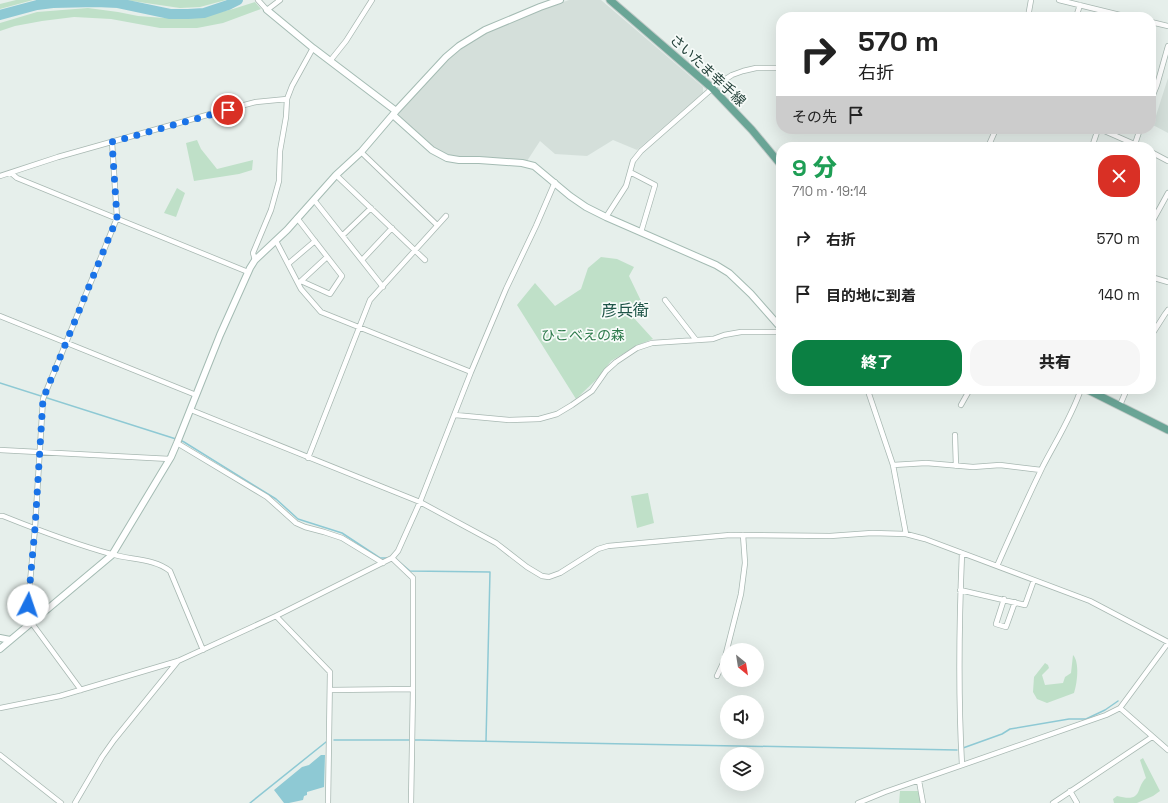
<!DOCTYPE html>
<html lang="ja">
<meta charset="utf-8">
<style>
:root{--surface:#fff;--page:#f6f6f6;--text:#222;--muted:#767676;--accent:#0b8043}
body{margin:0;font-family:"Space Grotesk","Noto Sans JP",sans-serif;background:var(--page);color:var(--text);height:100vh;display:flex;flex-direction:column;font-size:15px;white-space:nowrap}
*{box-sizing:border-box;margin:0}
p{font-size:13px;color:var(--muted)}
.icon{flex:none;width:22px;height:22px;fill:none;stroke:currentColor;stroke-width:2;stroke-linecap:round;stroke-linejoin:round}
.map{position:relative;flex:1;overflow:hidden}
.drawer{position:absolute;left:776px;top:142px;width:380px;height:252px;display:flex;flex-direction:column;background:var(--surface);border-radius:16px;box-shadow:0 4px 16px #0002}
.drawer>*{flex:none}
.hud{position:absolute;left:776px;top:12px;width:380px;height:122px;border-radius:16px;box-shadow:0 4px 16px #0002;background:#fff;color:var(--text);overflow:hidden}
.needle{width:26px;rotate:150deg}
.buttons{position:absolute;left:720px;top:643px;display:grid;gap:8px}
.buttons a{display:grid;place-items:center;width:44px;height:44px;border-radius:50%;background:var(--surface);box-shadow:0 4px 16px #0002;font-size:20px}
.pin{position:absolute;display:grid;place-items:center;width:34px;height:34px;color:#fff;margin:-17px;border:2px solid #fff;border-radius:50%;box-shadow:0 1px 4px #0007}
.me{position:absolute;width:44px;margin:-22px;rotate:4deg;stroke-linejoin:round;filter:drop-shadow(0 0 3px #0008)}
.turn{display:flex;align-items:center;gap:14px;height:84px;padding:0 16px;font-size:18px}
.turn .icon{width:52px;height:52px;stroke-width:2.5}
.turn b{display:block;font-size:28px;line-height:34px}
.then{display:flex;align-items:center;height:38px;padding:0 16px;background:#0003;gap:8px;font-size:15px}
.round{display:grid;place-items:center;flex:none;width:42px;height:42px;border-radius:16px;background:var(--page)}
.headline{display:flex;align-items:center;justify-content:space-between;height:68px;padding:0 16px}
h1{font-size:24px;font-weight:800;line-height:30px;color:#1e9e55}
.button{display:flex;gap:8px;margin-top:auto;padding:8px 16px}
.button a{flex:1;height:46px;border-radius:16px;background:var(--accent);color:#fff;font-size:16px;font-weight:800;line-height:46px;text-align:center}
.button a+a{background:var(--page);color:var(--text)}
ul{padding:0;list-style:none}
li{display:flex;align-items:center;gap:12px;height:56px;padding:0 16px}
li div{flex:1}
li b{display:block;font-size:15px}
li em{font-style:normal}
.map>svg:first-child{display:block}
</style>
<div class="map">
<svg width="1168" height="803" viewBox="0 0 1168 803">
<rect width="100%" height="100%" fill="#e6efeb"/>
<path fill="#d4dfda" d="M569,0H601L703,87V93L637,150L613,140L587,156L555,154L540,141L527,161L458,158L447,155L433,148L399,116L398,113L446,61L473,40L498,27L536,11Z
M1168,78V133L1153,125Z"/>
<path fill="#bfe0c8" d="M16,0H33L0,9V4Z
M125,0H226L200,7L180,8Z
M255,2L261,9L223,23L197,28H160L111,19L74,17L42,21L15,26L0,31V23L37,12L88,8L118,12L138,16L164,18L204,16L233,9Z
M197,140L201,149L217,169L253,160L252,170L239,174L194,181L186,143Z
M177,188L185,193L176,217L164,213Z
M601,257L617,259L634,267L629,276L642,303L633,317L653,339L638,345L611,361L598,378L576,399L517,305L535,283L555,306L581,289L588,268Z
M648,493L654,523L637,528L631,496Z
M1073,655C1080,662 1077,684 1074,693L1047,703L1037,699L1033,692L1034,677L1045,663L1048,665L1049,668L1042,675L1045,685L1063,683L1065,677L1071,673Z
M1143,758L1160,791L1153,796L1137,803H1114L1113,799L1117,796C1144,803 1135,788 1146,778L1140,760Z
M900,791H919L921,803H899Z"/>
<path fill="#8ec9d4" d="M321,755H325L324,787L307,792V795L304,796L303,800L289,803H284L274,790L302,767L309,765Z"/>
<g fill="none" stroke-linecap="round" stroke-linejoin="round">
<path stroke="#8ec9d4" stroke-width="1.5" d="M0,383L176,439
M180,440L184,442L276,499L298,519L342,533L380,558H388
M397,560L410,571L490,572L486,741
M334,740H420L957,750
M963,748L1002,734L1010,729L1069,719H1086L1105,710L1118,701
M250,803L326,742"/>
<path stroke="#8ec9d4" stroke-width="10" d="M0,15L37,5L53,3L96,2L118,3L170,14H188L204,13L228,5L238,0"/>
<defs>
<path id="street" d="M258,0L267,10L280,0
M1059,0L1128,17
M1028,17L1031,0
M1076,17L1080,5
M1151,22L1168,26
M330,61L346,41L372,0
M1151,100L1157,85L1168,46
M1100,129L1141,147
M1135,144L1140,129
M988,147L996,129
M1019,147L1020,146
M1092,147L1098,129
M361,152L437,225
M1151,152L1168,161
M630,172L655,185L641,232
M11,173L17,178L248,272
M336,175L425,260
M0,176L58,157L214,113L256,102L287,99
M314,200L383,287
M606,217L626,186L633,161L641,151L715,86L732,75L743,71L756,68H781
M297,218L342,276L330,294L301,281
M1151,224L1168,193
M343,235L371,208
M276,241L301,289L321,312L471,372
M255,260L253,253L271,210L279,181L280,151L286,117L287,99L292,86L313,48
M362,260L392,228
M288,264L315,241
M1151,277L1168,282
M300,282L327,257
M665,300L696,340
M0,316L196,395
M1151,336L1165,314L1168,310
M868,389V391L893,465L906,534
M961,405L970,389
M1120,405L1127,389
M191,410L420,502L496,543L527,567L542,576L549,577L560,573L598,549L608,546L730,535L830,536L872,533L906,534L925,539L1090,601L1168,642
M455,415L509,420L539,419L557,414L572,405L592,391L606,371L616,362L637,348L652,343L713,339L724,335L741,332H777L781,330
M955,435L956,466
M177,443L267,497L296,523L305,527L324,532L342,538L383,563
M0,450L170,459
M308,458L370,300L446,216
M893,465L926,463L973,467L1000,465L1041,470
M0,516H3C38,530 74,544 111,554C130,560 154,558 170,571L203,650
M962,553C959,624 958,695 962,765
M392,558L413,578V689L411,803
M997,566C1012,532 1027,499 1043,466C1056,441 1072,416 1081,389
M960,590L1025,605L1034,580
M1004,599L996,624L1006,627L1015,602
M276,616L330,672L328,803
M717,676L724,661L741,594L745,563L743,535
M81,690L31,622L27,615L35,528L43,399L117,218L112,142
M330,690L413,689
M0,708L60,696L178,661L276,616L392,558L398,551L420,502L471,372L506,289L536,226L555,182
M1120,708L1168,750
M0,755L61,803
M919,781L923,803
M1070,791L1077,803
M75,803L102,757L114,740L178,661
M858,803L885,792L1106,715L1120,708L1168,643
M1053,803L1152,737"/>
<path id="secondary" d="M267,10L313,48L396,111
M393,115L432,150L447,158L459,160H479L522,163L534,166L570,196L586,207L606,217L716,265L729,273L751,294L781,328
M0,638L10,640
M0,649L112,555L171,457L177,443L220,335L250,268L255,260L287,230L336,175L361,152L396,111L446,57L459,46L485,30L540,7L560,0"/>
<path id="primary" d="M610,0L712,88L752,130L781,165
M1086,389L1168,430"/>
</defs>
<use href="#street" stroke="#a8b8b2" stroke-width="6"/>
<use href="#secondary" stroke="#a4bbb3" stroke-width="8"/>
<use href="#primary" stroke="#c2cac8" stroke-width="9"/>
<use href="#street" stroke="#fff" stroke-width="4.5"/>
<use href="#secondary" stroke="#fff" stroke-width="6"/>
<use href="#primary" stroke="#6aa596" stroke-width="7"/>
</g>
<g fill="none" stroke-linecap="round" stroke-linejoin="round">
<path stroke="#1a73e8" stroke-width="7" stroke-dasharray="0 12.6" d="M28,605L35,528L43,399L117,218L112,142L228,110"/>
</g>
<g text-anchor="middle" dominant-baseline="central" stroke-width="3.5" stroke-linejoin="round" paint-order="stroke">
<g font-size="14" fill="#24423a" stroke="#f7fbf9">
<text transform="translate(708 70) rotate(43)">さいたま幸手線</text>
</g>
<g font-size="14" fill="#2d7a4b" stroke="#f7fbf9">
<text x="583" y="335">ひこべえの森</text>
</g>
<g font-size="16" fill="#1f5548" stroke="#f7fbf9">
<text x="625" y="310">彦兵衛</text>
</g>
</g>
</svg>
<div class="buttons">
<a><svg class="needle" viewBox="-14 -14 28 28"><path d="M0-13l5 13h-10z" fill="#e53935"/><path d="M0 13l5-13h-10z" fill="#767676"/></svg></a>
<a><svg class="icon" aria-label="sound" viewBox="0 0 24 24"><path d="M4 9h4l5-4v14l-5-4H4zM17 9q2 3 0 6"/></svg></a>
<a><svg class="icon" aria-label="layers" viewBox="0 0 24 24"><path d="M12 4l9 5-9 5-9-5zM3 14l9 5 9-5"/></svg></a>
</div>
<div class="pin" style="left:228px;top:110px;background:#d93025"><svg class="icon" aria-label="arrive" viewBox="0 0 24 24"><path d="M6 21V4h12l-3 4 3 4H6"/></svg></div>
<svg class="me" style="left:28px;top:605px" viewBox="-20 -20 40 40"><circle r="19" fill="#fff"/><path d="M0-13L10 11 0 6-10 11z" fill="#1a73e8"/></svg>
<div class="hud">
<div class="turn"><svg class="icon" aria-label="right" viewBox="0 0 24 24"><path d="M7 20v-9h11M14 6l5 5-5 5"/></svg><div><b>570 m</b>右折</div></div>
<div class="then">その先<svg class="icon" aria-label="arrive" viewBox="0 0 24 24"><path d="M6 21V4h12l-3 4 3 4H6"/></svg></div>
</div>
<section class="drawer">
<div class="headline"><div><h1>9 分</h1><p>710 m · 19:14</p></div><a class="round" style="background:#d93025;color:#fff"><svg class="icon" aria-label="close" viewBox="0 0 24 24"><path d="M6 6l12 12M18 6L6 18"/></svg></a></div>
<ul>
<li><svg class="icon" aria-label="right" viewBox="0 0 24 24"><path d="M7 20v-9h11M14 6l5 5-5 5"/></svg><div><b>右折</b></div><em>570 m</em></li>
<li><svg class="icon" aria-label="arrive" viewBox="0 0 24 24"><path d="M6 21V4h12l-3 4 3 4H6"/></svg><div><b>目的地に到着</b></div><em>140 m</em></li>
</ul>
<div class="button"><a>終了</a><a>共有</a></div>
</section>
</div>
